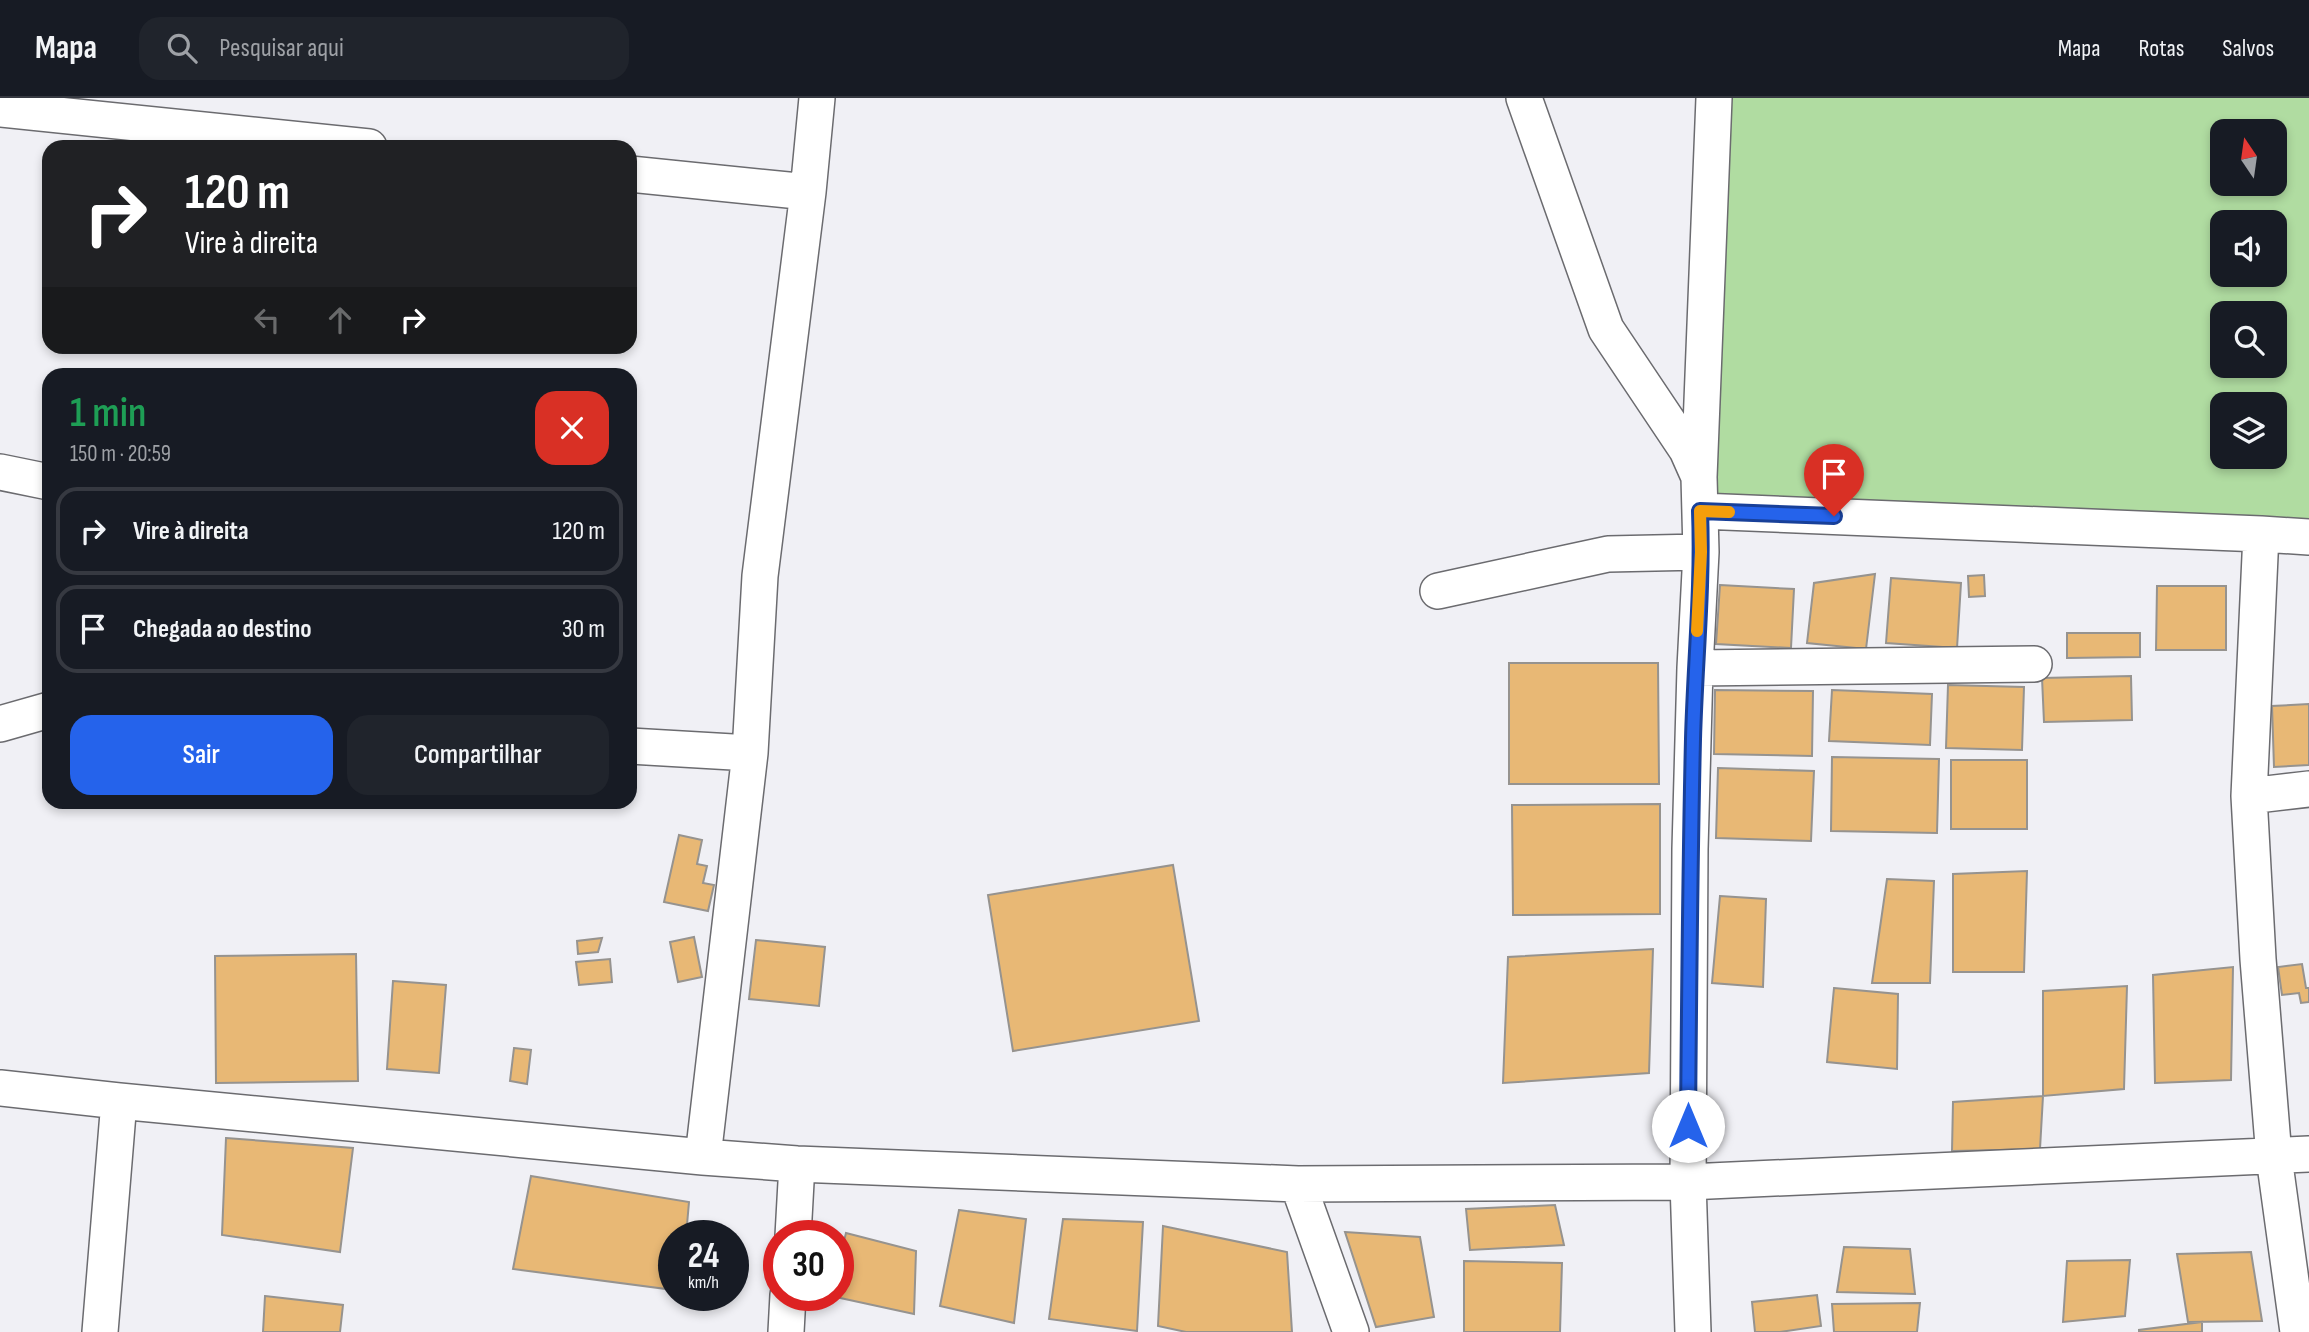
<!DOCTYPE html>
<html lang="pt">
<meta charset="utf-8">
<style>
:root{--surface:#171b24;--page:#20242c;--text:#f1f3f6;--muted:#9ea1a6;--line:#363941;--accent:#2563eb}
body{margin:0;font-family:"Sofia Sans Condensed",sans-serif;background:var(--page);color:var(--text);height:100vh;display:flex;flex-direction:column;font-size:26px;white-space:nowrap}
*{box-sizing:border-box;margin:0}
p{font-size:23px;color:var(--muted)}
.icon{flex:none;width:38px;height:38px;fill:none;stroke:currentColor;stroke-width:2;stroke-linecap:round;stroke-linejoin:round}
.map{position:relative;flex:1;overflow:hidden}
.details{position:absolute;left:42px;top:270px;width:595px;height:441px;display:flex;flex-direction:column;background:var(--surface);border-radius:21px;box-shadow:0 4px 10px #0003}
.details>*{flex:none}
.guide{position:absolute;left:42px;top:42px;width:595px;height:214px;border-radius:21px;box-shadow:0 4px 10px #0003;background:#202124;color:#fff;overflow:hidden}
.needle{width:46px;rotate:347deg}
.controls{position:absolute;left:2210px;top:21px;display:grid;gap:14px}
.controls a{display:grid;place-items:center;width:77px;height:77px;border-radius:14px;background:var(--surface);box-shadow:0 4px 10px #0003;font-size:35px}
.speed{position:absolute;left:658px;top:1122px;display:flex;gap:14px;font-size:35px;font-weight:700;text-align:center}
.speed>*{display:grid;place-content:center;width:91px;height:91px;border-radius:50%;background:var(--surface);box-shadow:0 4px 10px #0003;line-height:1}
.speed small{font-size:18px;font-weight:400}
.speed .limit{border:10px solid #d22;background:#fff;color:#111}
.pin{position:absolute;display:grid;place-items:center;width:60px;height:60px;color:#fff;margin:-72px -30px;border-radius:50% 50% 50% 0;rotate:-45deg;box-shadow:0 0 7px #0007}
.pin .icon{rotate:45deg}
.me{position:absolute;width:77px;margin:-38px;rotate:0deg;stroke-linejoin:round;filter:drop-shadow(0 0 5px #0008)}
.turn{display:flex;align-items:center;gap:24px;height:147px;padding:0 28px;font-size:32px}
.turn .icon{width:91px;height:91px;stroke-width:2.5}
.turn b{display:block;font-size:49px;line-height:60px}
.lanes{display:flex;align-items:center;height:66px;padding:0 28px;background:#0003;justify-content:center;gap:35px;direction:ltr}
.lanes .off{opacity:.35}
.round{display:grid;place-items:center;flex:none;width:74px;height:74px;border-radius:21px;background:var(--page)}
.head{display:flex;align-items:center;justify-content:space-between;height:119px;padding:0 28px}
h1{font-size:42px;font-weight:600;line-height:52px;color:#1e9e55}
.primary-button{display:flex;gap:14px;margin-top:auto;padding:14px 28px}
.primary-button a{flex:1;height:80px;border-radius:21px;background:var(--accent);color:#fff;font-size:28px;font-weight:600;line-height:80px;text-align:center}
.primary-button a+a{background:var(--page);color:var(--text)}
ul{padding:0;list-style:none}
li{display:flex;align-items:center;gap:21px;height:88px;margin:0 14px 10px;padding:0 14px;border:4px solid var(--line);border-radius:21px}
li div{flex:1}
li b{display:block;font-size:26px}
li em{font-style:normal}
header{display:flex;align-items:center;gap:42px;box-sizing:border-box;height:98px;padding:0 35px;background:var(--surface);border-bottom:2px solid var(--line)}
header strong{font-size:33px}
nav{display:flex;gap:38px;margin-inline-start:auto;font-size:24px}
.search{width:490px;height:63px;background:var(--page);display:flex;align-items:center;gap:18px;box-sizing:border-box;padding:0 24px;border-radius:21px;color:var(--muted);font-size:26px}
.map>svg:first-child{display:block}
</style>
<header>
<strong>Mapa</strong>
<div class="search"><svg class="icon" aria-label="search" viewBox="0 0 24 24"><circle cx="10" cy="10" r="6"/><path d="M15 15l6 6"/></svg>Pesquisar aqui</div>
<nav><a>Mapa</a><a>Rotas</a><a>Salvos</a></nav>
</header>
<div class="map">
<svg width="2309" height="1234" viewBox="0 0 2309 1234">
<rect width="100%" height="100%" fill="#f0f0f5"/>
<path fill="#b0dca1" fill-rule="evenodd" d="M1721,0H2309V421L1711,396ZM2222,33H2275V86H2222ZM2222,124H2275V177H2222ZM2222,215H2275V268H2222ZM2222,306H2275V359H2222Z"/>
<path fill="#e8b875" stroke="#96938f" stroke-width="2" d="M1875,476L1866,551L1807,545L1814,485Z
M1984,477L1985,498L1969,499L1968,478Z
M1891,480L1961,485L1957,550L1886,545Z
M1720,487L1794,491L1791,550L1716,546Z
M2157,488H2226V552H2156Z
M2067,535H2140V559L2067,560Z
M1509,565H1658L1659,686H1509Z
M2131,578L2132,622L2044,624L2042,580Z
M1948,587L2024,589L2022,652L1946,650Z
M1715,592L1813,593L1812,658L1714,656Z
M1832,592L1932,596L1930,647L1829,643Z
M2309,606V667L2274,669L2272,608Z
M1832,659L1939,661L1937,735L1831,733Z
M1951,662H2027V731H1951Z
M1718,670L1814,673L1811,743L1716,740Z
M1660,706V816L1513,817L1512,707Z
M679,737L702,742L697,766L707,768L703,785L714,787L708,813L664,804Z
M1173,767L1199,923L1013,953L988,797Z
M2027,773L2024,874H1953V776Z
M1887,781L1934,783L1930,885H1872Z
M1720,798L1766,801L1763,889L1712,885Z
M694,839L702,879L678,884L670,844Z
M602,840L598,854L578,856L577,843Z
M756,842L825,849L819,908L749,901Z
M1653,851L1649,975L1503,985L1508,859Z
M356,856L358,983L216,985L215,858Z
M610,861L612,884L579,887L576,864Z
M2302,866L2306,890H2309V904L2301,905L2299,895L2282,897L2278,869Z
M2233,869L2231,982L2155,985L2153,877Z
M393,883L446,887L439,975L387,971Z
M2127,888L2124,991L2043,998V893Z
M1834,890L1898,896L1897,971L1827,964Z
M514,950L531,952L527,986L510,983Z
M2043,998L2040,1051L1952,1053L1953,1004Z
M226,1040L353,1050L340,1154L222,1137Z
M531,1078L689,1104L686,1138H674V1192L513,1171Z
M1555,1107L1564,1147L1470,1152L1466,1111Z
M959,1112L1026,1121L1014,1225L940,1208Z
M1063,1121L1143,1124L1137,1233L1049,1221Z
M1163,1128L1287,1154L1292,1234H1186L1158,1228Z
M1345,1134L1420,1139L1434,1219L1376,1229Z
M846,1135L916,1153L914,1216L831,1198L838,1197V1167Z
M1844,1149L1910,1151L1915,1196L1837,1194Z
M2251,1154L2262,1223L2188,1224L2177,1156Z
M2130,1162L2125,1218L2063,1224L2067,1163Z
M1464,1163L1562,1165L1560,1234H1464Z
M1817,1197L1821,1228L1780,1234H1755L1752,1204Z
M265,1198L343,1207L340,1234H263Z
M1920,1205L1917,1234H1834L1832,1206Z
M2202,1224V1234H2139V1232Z"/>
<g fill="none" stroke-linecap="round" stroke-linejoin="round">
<defs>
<path id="street" d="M1524,0L1606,231L1687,352L1699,379L1701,454L1695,570L1690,751L1688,1084L1693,1234
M0,11L369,49
M630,76L808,94
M0,374L49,384
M1699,379L1714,0
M1700,413L2261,436
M1438,493L1608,456L1701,454
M1695,570L2034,566
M0,626L49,612
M630,648L750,655
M2249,698L2309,691
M0,990L119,1003L703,1059L797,1066L1298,1086L1688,1084L2309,1056
M703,1059L750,655L760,478L808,94L817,0
M1298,1086L1351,1234
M793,1138L797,1066
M100,1234L119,1003
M786,1234L788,1197
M2298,1234L2274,1059L2258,861L2249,698L2261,436L2309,439"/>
</defs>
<use href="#street" stroke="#6b6b6f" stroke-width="38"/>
<use href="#street" stroke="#fff" stroke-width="35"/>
</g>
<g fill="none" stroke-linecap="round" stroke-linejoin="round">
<defs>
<path id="route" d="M1688,1028C1689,899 1690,770 1693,641C1695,565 1703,489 1700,413L1834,418"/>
</defs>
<use href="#route" stroke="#184099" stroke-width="18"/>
<use href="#route" stroke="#2563eb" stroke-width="12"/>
<path stroke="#f59e0b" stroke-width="12" d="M1697,533L1701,454L1700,413L1729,414"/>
</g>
</svg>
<div class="controls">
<a><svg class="needle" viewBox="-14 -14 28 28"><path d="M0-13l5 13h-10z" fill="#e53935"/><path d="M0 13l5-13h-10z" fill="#9ea1a6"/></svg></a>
<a><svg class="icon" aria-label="sound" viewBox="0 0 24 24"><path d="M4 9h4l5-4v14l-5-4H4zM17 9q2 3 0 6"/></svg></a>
<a><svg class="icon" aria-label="search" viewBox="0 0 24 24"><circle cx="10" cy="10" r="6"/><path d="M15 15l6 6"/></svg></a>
<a><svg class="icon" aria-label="layers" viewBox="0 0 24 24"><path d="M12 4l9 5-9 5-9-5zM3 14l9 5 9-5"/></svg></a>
</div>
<div class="speed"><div>24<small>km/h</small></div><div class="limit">30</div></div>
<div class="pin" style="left:1834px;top:418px;background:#d93025"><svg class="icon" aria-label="arrive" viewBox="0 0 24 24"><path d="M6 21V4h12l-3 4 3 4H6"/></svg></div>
<svg class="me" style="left:1688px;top:1028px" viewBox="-20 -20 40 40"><circle r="19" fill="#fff"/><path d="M0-13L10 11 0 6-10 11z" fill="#2563eb"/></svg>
<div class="guide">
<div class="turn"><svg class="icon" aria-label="right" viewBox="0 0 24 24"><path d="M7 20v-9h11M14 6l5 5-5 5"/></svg><div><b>120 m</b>Vire à direita</div></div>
<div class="lanes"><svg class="icon off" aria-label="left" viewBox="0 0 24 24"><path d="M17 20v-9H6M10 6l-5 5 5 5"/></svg><svg class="icon off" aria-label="ahead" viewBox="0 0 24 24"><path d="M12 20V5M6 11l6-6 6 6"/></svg><svg class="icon" aria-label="right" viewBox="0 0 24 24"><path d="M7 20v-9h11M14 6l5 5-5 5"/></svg></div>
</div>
<section class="details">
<div class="head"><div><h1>1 min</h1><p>150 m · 20:59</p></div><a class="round" style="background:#d93025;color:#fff"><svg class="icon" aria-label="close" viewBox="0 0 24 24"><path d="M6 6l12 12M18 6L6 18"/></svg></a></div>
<ul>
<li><svg class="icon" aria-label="right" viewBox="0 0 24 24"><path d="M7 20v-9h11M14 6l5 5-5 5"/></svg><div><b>Vire à direita</b></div><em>120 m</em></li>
<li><svg class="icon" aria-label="arrive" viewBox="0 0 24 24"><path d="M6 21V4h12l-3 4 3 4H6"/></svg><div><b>Chegada ao destino</b></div><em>30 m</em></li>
</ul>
<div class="primary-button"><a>Sair</a><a>Compartilhar</a></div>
</section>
</div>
